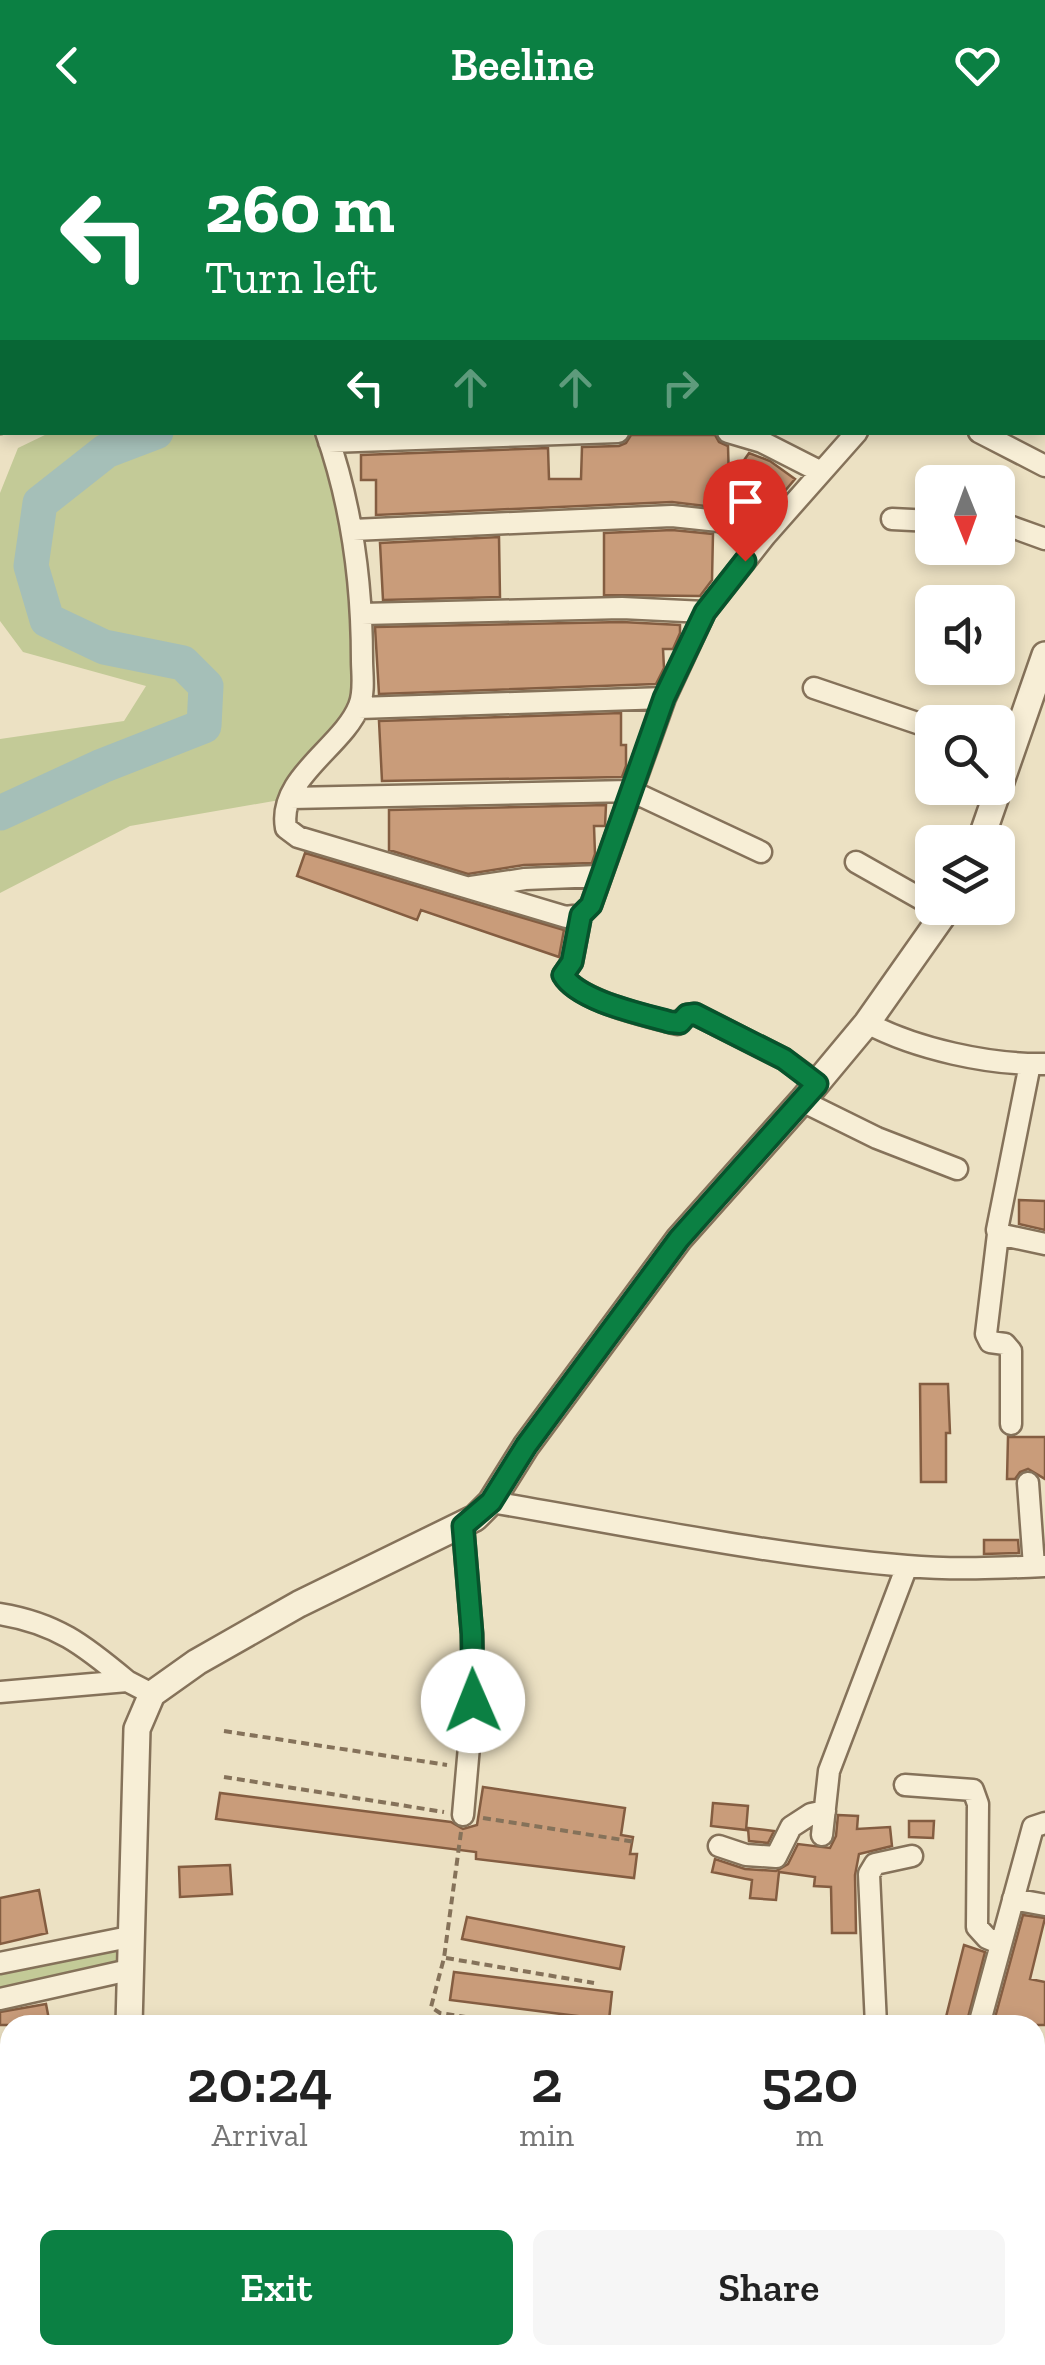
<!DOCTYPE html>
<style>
:root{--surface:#fff;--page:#f6f6f6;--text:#222;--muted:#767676;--accent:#0b8043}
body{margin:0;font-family:"Zilla Slab",serif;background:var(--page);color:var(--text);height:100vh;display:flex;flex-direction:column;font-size:38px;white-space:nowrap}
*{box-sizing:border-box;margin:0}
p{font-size:32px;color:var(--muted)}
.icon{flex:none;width:55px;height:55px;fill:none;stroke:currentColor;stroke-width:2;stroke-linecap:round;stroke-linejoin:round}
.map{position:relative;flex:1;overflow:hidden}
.sheet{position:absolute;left:0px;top:1885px;width:1045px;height:350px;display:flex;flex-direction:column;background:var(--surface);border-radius:30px 30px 0 0;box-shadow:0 5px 15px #0003}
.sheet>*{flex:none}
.hud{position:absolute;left:0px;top:0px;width:1045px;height:305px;box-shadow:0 5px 15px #0003;background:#0b8043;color:#fff;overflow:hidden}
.needle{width:65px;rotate:179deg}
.fabs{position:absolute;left:915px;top:335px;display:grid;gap:20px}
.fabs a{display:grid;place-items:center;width:100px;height:100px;border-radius:15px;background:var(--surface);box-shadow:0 5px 15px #0003;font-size:50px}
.pin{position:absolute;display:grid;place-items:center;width:85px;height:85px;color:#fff;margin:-102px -42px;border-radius:50% 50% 50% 0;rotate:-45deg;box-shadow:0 0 10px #0007}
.pin .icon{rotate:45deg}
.me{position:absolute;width:110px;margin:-55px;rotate:359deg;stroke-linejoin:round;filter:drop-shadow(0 0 8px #0008)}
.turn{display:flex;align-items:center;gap:35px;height:210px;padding:0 40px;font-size:45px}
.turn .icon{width:130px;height:130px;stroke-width:2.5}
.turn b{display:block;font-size:70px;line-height:85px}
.lanes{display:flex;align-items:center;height:95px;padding:0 40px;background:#0003;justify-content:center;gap:50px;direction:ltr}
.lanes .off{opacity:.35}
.eta{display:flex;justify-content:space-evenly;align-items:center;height:170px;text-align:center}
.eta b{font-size:60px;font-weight:600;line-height:70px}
.cta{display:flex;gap:20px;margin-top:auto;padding:20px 40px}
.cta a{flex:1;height:115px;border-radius:15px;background:var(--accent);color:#fff;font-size:40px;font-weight:600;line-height:115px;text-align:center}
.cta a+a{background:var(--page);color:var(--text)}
header{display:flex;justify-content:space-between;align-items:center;height:130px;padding:0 40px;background:var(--accent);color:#fff;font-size:45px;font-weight:600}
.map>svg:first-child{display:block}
</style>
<header><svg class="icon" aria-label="back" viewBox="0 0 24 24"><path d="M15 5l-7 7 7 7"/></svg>Beeline<svg class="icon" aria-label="heart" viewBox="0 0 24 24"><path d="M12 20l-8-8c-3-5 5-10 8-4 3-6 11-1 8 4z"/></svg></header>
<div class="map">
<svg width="1045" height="2235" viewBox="0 0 1045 2235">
<rect width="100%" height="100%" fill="#ece1c3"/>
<path fill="#c3ca97" d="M10,0H308V2H16Z
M49,303H326L341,347L361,568L291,668L130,696L0,763V609L124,591L146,556L23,522L0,491V363L18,318Z
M129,1807V1840L0,1869V1833Z"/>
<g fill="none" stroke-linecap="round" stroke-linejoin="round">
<path stroke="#a5bfb8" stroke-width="35" d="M231,0L233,2
M0,683L102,636L204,596L206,556L183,533L104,517L47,490L31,436L40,373L106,321L156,302"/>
</g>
<path fill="#c99c7a" stroke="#845d41" stroke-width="2.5" d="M631,305H715L719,312L728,316L729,352L749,323L770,331L795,349L762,388L721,364L722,378L672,372L376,385V350H361V325L548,318L549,349H581L582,317L619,316L626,313Z
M672,400L713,404L712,450L700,466L604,465V403Z
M499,407L500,467L383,470L380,413Z
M622,492L680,495V503L673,519H663L664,538L656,554L379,564L375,497Z
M621,583V615H626V636L622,647L382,651L379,591Z
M606,675L605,696H594L595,724L592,733L524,735L468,744L389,720V680Z
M305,723L564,800L559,827L421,780L417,790L297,746Z
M1019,1070L1045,1071V1100L1019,1094Z
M920,1254H948L950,1303H946V1352H921Z
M1008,1307H1045V1349L1028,1339L1020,1342L1015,1349H1007Z
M984,1410H1018L1019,1423L984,1424Z
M483,1657L625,1678L621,1705L633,1707L630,1724H637L634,1748L476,1729V1722L216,1689L220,1663L451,1692L463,1699L477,1695Z
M713,1673L748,1676L746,1700L711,1696Z
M838,1685L858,1686L857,1699L890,1697L892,1716L859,1724L855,1745L856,1803H832L831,1757L814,1756L815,1747L779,1742L776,1770L750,1768L752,1750L712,1742L715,1729L745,1739L776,1741L788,1734L798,1714L830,1718L836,1706Z
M909,1691H934L933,1708L909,1707Z
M748,1698L774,1701L768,1713L749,1711Z
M230,1735L232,1764L180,1767L179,1737Z
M39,1760L47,1803L0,1814V1768Z
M1023,1785L1045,1788L1030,1849L1045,1852V1895H993Z
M467,1787L624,1817L620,1839L462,1809Z
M964,1815L985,1822L966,1895H944Z
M454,1842L612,1862L609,1890L450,1870Z
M46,1874L50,1895H0V1882Z"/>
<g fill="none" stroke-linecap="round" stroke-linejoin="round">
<defs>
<path id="minor" d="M444,0V2
M538,0V2
M630,0V2
M646,0V2
M738,0V2
M830,0V2
M922,0V2
M0,27H2
M1042,39H1045
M0,69L2,67
M0,183L2,181
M0,293L2,291
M326,302C352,376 362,451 362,530C362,544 365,562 359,576C343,617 277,648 286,698L298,707L566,787L581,785L591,775L665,568L705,482L765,406L857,302
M728,302L762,312L821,342
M979,302L1045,336
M329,312L618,302
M892,389L932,391
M998,392L1045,409
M353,400L672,386L719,391L765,406
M362,484L622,478L705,482
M814,558L932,598
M359,578L665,568
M291,668L631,661L761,722
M856,732L932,775
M471,757L525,749L599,746
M581,785L572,832L563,845C578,871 647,886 677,894L687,885L695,884L784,929L817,953
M867,893C916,919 989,935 1045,934
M1030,934L997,1100L998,1104L1045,1114
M802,971L877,1008L957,1039
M998,1104L986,1204L990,1212L1005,1214L1011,1221V1294
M1028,1353L1034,1436
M491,1372C629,1395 768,1425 907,1436C953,1440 999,1438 1045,1436
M463,1396L472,1504L473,1571L463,1685
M0,1484C56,1493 84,1515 127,1551
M0,1562L127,1551L152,1564
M905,1655L973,1660L978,1674L977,1797L987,1808L1001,1814
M822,1705L829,1641L907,1436
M719,1716L746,1725L776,1727L791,1697L811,1684L825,1681
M1013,1769L1045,1775
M0,1833L129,1807
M0,1869L129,1840
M876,1895L869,1744L875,1734L912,1726
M979,1895L1033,1697L1045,1693
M1035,1964L1045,1966
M1035,2034L1045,1991
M770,2225L810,2235
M897,2235L899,2225
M989,2235L991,2225"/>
<path id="tertiary" d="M980,712L1045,525
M129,1895L137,1599L152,1564L197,1532L299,1474L475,1388L491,1372L526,1316L679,1109L802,971L867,893L948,778
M127,2235V2225"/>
</defs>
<use href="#minor" stroke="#85725a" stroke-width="25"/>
<use href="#tertiary" stroke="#85725a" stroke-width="30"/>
<path stroke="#85725a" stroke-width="4" stroke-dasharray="8 5" stroke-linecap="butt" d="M308,0V2
M224,1601L447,1635
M224,1647L444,1682
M483,1688L636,1712
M461,1702L444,1828L431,1877L440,1883L515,1895
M446,1828L594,1853"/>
<use href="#minor" stroke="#f7eed6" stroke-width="20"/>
<use href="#tertiary" stroke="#f7eed6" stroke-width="25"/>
</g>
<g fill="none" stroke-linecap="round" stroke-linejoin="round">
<defs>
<path id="route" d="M473,1571L472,1504L463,1396L491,1372L526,1316L679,1109L817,954L784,929L695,884L687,885L680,893L670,892C642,884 578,871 563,845L572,832L581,785L591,775L664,568L705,482L745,431"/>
</defs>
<use href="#route" stroke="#07532c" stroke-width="25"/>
<use href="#route" stroke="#0b8043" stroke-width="18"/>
</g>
</svg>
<div class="fabs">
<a><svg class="needle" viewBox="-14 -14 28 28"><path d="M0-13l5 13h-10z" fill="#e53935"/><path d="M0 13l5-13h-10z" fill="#767676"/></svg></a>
<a><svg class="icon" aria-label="sound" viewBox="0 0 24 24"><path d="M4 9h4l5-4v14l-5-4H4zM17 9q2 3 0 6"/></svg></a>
<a><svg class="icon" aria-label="search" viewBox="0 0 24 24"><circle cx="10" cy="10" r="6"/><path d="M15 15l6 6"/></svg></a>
<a><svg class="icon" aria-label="layers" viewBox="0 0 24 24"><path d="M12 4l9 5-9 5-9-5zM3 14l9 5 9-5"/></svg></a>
</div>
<div class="pin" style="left:745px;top:431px;background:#d93025"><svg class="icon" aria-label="arrive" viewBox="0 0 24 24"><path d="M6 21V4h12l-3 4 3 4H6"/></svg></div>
<svg class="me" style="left:473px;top:1571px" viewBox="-20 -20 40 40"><circle r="19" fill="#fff"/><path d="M0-13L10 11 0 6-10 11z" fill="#0b8043"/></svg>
<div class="hud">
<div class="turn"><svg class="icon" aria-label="left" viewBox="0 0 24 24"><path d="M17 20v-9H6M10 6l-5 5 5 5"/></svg><div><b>260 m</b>Turn left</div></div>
<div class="lanes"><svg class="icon" aria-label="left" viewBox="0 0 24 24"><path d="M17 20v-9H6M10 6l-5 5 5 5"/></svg><svg class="icon off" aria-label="ahead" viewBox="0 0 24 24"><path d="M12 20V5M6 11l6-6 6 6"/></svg><svg class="icon off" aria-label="ahead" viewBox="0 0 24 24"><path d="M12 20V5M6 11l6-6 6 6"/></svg><svg class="icon off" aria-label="right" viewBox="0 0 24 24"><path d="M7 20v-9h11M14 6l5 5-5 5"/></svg></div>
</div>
<section class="sheet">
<div class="eta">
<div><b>20:24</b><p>Arrival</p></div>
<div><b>2</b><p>min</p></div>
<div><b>520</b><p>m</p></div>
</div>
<div class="cta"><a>Exit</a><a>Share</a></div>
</section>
</div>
